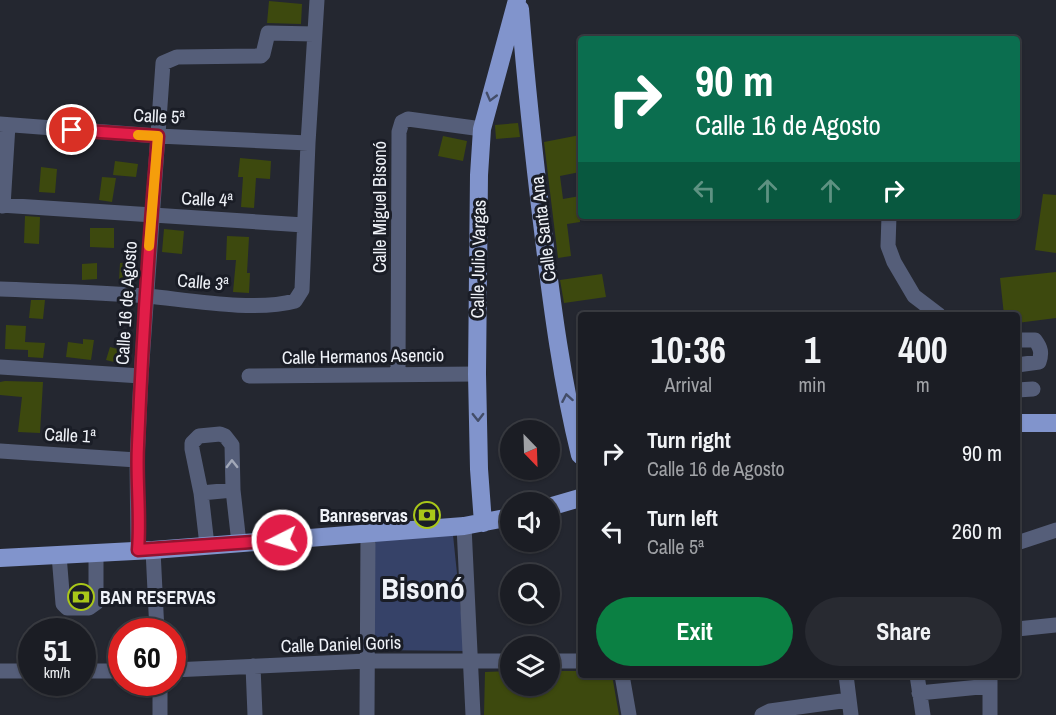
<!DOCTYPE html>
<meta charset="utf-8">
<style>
:root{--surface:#1b1d24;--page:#282a31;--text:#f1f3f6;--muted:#a0a2a6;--line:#393b41;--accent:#0b8043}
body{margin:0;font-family:"Archivo Narrow",sans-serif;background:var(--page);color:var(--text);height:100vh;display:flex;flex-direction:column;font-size:22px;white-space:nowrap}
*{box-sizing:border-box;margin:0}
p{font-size:20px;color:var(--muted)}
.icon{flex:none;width:33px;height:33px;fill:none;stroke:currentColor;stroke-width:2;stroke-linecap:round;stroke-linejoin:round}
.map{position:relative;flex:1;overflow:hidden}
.panel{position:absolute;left:578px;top:312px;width:442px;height:366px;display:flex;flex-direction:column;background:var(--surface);border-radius:6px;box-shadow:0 2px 4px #0004,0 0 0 2px var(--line)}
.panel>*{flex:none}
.top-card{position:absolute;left:578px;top:36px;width:442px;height:183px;border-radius:6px;box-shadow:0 2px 4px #0004,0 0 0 2px var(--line);background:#0b6e4f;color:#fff;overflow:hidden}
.needle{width:39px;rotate:157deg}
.controls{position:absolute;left:500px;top:420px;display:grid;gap:12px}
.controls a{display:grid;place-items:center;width:60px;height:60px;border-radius:50%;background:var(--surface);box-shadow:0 2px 4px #0004,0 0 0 2px var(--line);font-size:30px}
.speed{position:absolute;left:18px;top:618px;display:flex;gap:12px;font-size:30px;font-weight:700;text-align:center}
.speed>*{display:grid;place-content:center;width:78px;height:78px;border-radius:50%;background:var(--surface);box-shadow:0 2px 4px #0004,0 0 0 2px var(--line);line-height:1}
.speed small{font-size:15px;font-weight:400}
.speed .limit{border:9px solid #d22;background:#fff;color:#111}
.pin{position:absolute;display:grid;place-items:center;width:51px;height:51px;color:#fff;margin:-26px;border:3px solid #fff;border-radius:50%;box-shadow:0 2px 6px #0007}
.me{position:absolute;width:66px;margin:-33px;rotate:265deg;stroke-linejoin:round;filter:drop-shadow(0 0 4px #0008)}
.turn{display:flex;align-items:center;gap:21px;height:126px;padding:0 18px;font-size:27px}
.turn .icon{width:78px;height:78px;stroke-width:2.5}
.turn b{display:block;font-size:42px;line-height:51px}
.lanes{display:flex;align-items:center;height:57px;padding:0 18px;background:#0003;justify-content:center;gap:30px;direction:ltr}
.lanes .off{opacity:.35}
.eta{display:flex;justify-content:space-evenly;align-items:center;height:102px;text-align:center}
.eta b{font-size:36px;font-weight:700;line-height:42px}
.action{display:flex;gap:12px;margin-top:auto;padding:12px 18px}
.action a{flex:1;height:69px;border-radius:36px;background:var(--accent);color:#fff;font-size:24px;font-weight:700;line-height:69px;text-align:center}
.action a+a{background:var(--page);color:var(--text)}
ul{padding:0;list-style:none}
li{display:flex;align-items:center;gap:18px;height:78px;padding:0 18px}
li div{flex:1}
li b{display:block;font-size:22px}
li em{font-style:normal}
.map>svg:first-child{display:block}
</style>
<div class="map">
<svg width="1056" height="715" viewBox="0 0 1056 715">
<rect width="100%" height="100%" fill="#242730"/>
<path fill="#364268" d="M453,535L465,651L372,650V551L376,541Z"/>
<path fill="#3d490e" d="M269,1L302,4L301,24L267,23Z
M518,123L520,137L496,139L495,125Z
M580,135V172L560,176L563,199L580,196V222L567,224L571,256L558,258L544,142Z
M443,136L467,141L463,161L438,156Z
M240,158L271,161L270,179L256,178L254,208L241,207L243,177H238Z
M115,161L138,164L136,177L113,175Z
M41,167L57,169L55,193L39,192Z
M102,177L116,178L112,202L99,200Z
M1043,194L1056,195V253L1035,250Z
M25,216L40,217L39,244L24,243Z
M90,228H114V248L90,247Z
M164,229L184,231L182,254L162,252Z
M227,236L249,237L247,273H250L249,293L233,292L236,260H226Z
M133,262L134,281H119L120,263Z
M97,263V279L82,280V264Z
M1056,272V318L1017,323V315H1004L1000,278Z
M602,274L606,297L564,303L560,280Z
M31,300H45L43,319L29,318Z
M6,325L26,326L25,342L45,343L43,358L28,357V350L5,349Z
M83,339L94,340L91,360L66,357L68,342L83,344Z
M110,347L121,350L118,363L106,360Z
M5,381L43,382L40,433L18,432L22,397L0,395V382Z
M510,671V686H549V671H580V675H612L619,715H484L485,672Z"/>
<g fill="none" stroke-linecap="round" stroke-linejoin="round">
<path stroke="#555e79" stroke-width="15" d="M0,124L158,136L308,143
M0,205L304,225
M3,206L8,125
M889,216L888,246L894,262L914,296L939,315
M0,289C49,291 99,292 148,296C189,300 256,312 295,301L302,290L308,143L317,0
M1017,340H1035C1041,348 1042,353 1039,362L1017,365
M0,367L141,376
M398,375L399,132L402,122L408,119L482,129
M249,376L477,374
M1017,390L1033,389
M0,451L137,460
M201,493L233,490
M464,526L473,715
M1017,543L1056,530
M207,545L201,493L192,449V443L199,436L220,434L225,436L232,445L233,490L239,543
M138,550L137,460L141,376L163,63L177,57L261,56L263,54L268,33L314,34
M153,550L157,632
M59,555L63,604L67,608H89L96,603V553
M1017,629L1056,625
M549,661H580
M253,666L255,715
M172,670L368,661H510
M0,671H32
M82,671H122
M622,675L629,715
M846,675L851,715
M917,675L923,715
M160,682V715
M919,693L990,686
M367,715L368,533
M762,715L770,711L849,700
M990,715V675"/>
<path stroke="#8194cc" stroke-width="18" d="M520,9C526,83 534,157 543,231C552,306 562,382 580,455
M1017,423H1056
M549,507L580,498
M483,523L479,469L477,374L479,175L482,129L517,0
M0,558L153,550L464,526L510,517"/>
</g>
<defs><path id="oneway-chevron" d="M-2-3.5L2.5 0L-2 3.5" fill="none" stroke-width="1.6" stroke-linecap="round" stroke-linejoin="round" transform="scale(1.5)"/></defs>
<g stroke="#434d68">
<use href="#oneway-chevron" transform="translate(491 97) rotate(105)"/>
<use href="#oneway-chevron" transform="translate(567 398) rotate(-100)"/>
<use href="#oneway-chevron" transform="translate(478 417) rotate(89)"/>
</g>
<use stroke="#a2a8b8" href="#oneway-chevron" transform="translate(232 464) rotate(-91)"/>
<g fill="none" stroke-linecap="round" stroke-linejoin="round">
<defs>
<path id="route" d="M72,130L158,136C149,239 142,342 138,445C136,480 141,515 138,550L282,540"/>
</defs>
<use href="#route" stroke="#92132f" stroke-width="15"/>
<use href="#route" stroke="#e11d48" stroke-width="10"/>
<path stroke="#f59e0b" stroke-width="10" d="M138,135L158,136L149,246"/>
</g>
<defs>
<symbol id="bank-ring" viewBox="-11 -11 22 22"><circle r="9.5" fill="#1a1d26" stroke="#a9c719" stroke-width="1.5"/><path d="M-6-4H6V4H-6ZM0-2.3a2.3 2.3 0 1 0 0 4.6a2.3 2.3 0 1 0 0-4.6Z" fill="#a9c719"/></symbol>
</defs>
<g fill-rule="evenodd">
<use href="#bank-ring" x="412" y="500" width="30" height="30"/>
<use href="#bank-ring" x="66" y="582" width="30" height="30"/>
</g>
<g text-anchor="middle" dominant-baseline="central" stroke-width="6" stroke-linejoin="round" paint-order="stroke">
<g font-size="18" fill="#eff2f8" stroke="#1a1d26">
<text transform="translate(159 116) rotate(3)">Calle 5ª</text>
<text transform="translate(207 199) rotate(3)">Calle 4ª</text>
<text transform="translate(379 207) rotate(-90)">Calle Miguel Bisonó</text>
<text transform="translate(543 229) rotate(-97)">Calle Santa Ana</text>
<text transform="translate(478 259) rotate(-89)">Calle Julio Vargas</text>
<text transform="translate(203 282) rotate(5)">Calle 3ª</text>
<text transform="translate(126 303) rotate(-86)">Calle 16 de Agosto</text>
<text transform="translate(363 356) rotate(-1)">Calle Hermanos Asencio</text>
<text transform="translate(70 435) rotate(3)">Calle 1ª</text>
<text transform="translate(341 644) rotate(-2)">Calle Daniel Goris</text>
</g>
<g font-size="18" font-weight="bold" fill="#eff2f8" stroke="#1a1d26" text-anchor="end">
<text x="408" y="515">Banreservas</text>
<text x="100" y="597" text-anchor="start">BAN RESERVAS</text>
</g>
<g font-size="30" font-weight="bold" fill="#eff2f8" stroke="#1a1d26">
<text x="423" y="588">Bisonó</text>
</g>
</g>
</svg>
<div class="controls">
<a><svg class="needle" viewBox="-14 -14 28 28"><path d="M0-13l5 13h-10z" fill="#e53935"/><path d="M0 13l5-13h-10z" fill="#a0a2a6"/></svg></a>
<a><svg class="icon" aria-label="sound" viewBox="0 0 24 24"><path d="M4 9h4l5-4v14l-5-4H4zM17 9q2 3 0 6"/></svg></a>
<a><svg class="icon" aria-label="search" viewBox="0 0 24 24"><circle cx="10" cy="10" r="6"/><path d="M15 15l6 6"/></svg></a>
<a><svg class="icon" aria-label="layers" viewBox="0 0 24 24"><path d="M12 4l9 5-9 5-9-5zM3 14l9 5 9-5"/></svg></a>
</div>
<div class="speed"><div>51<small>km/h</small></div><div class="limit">60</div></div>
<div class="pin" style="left:72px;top:130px;background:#d93025"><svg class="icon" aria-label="arrive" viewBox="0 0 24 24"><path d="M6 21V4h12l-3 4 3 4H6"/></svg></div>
<svg class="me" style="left:282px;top:540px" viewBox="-20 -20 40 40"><circle r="17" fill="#e11d48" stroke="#fff" stroke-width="3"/><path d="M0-11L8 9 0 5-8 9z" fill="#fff"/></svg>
<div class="top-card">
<div class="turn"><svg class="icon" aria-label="right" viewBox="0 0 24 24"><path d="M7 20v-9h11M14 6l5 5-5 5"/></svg><div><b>90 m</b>Calle 16 de Agosto</div></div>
<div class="lanes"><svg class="icon off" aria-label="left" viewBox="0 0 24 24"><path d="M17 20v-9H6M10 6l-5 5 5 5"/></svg><svg class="icon off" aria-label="ahead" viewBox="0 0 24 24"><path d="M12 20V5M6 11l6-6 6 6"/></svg><svg class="icon off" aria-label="ahead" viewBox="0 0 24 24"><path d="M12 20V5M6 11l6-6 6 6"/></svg><svg class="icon" aria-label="right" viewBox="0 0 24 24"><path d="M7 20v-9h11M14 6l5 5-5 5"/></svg></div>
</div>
<section class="panel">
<div class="eta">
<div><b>10:36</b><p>Arrival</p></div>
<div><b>1</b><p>min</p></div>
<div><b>400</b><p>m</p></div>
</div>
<ul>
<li><svg class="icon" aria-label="right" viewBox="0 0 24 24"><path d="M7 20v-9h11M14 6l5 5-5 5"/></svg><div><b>Turn right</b><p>Calle 16 de Agosto</p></div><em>90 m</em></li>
<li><svg class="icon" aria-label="left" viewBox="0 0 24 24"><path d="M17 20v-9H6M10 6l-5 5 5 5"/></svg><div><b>Turn left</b><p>Calle 5ª</p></div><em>260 m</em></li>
</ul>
<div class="action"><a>Exit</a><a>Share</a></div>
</section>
</div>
